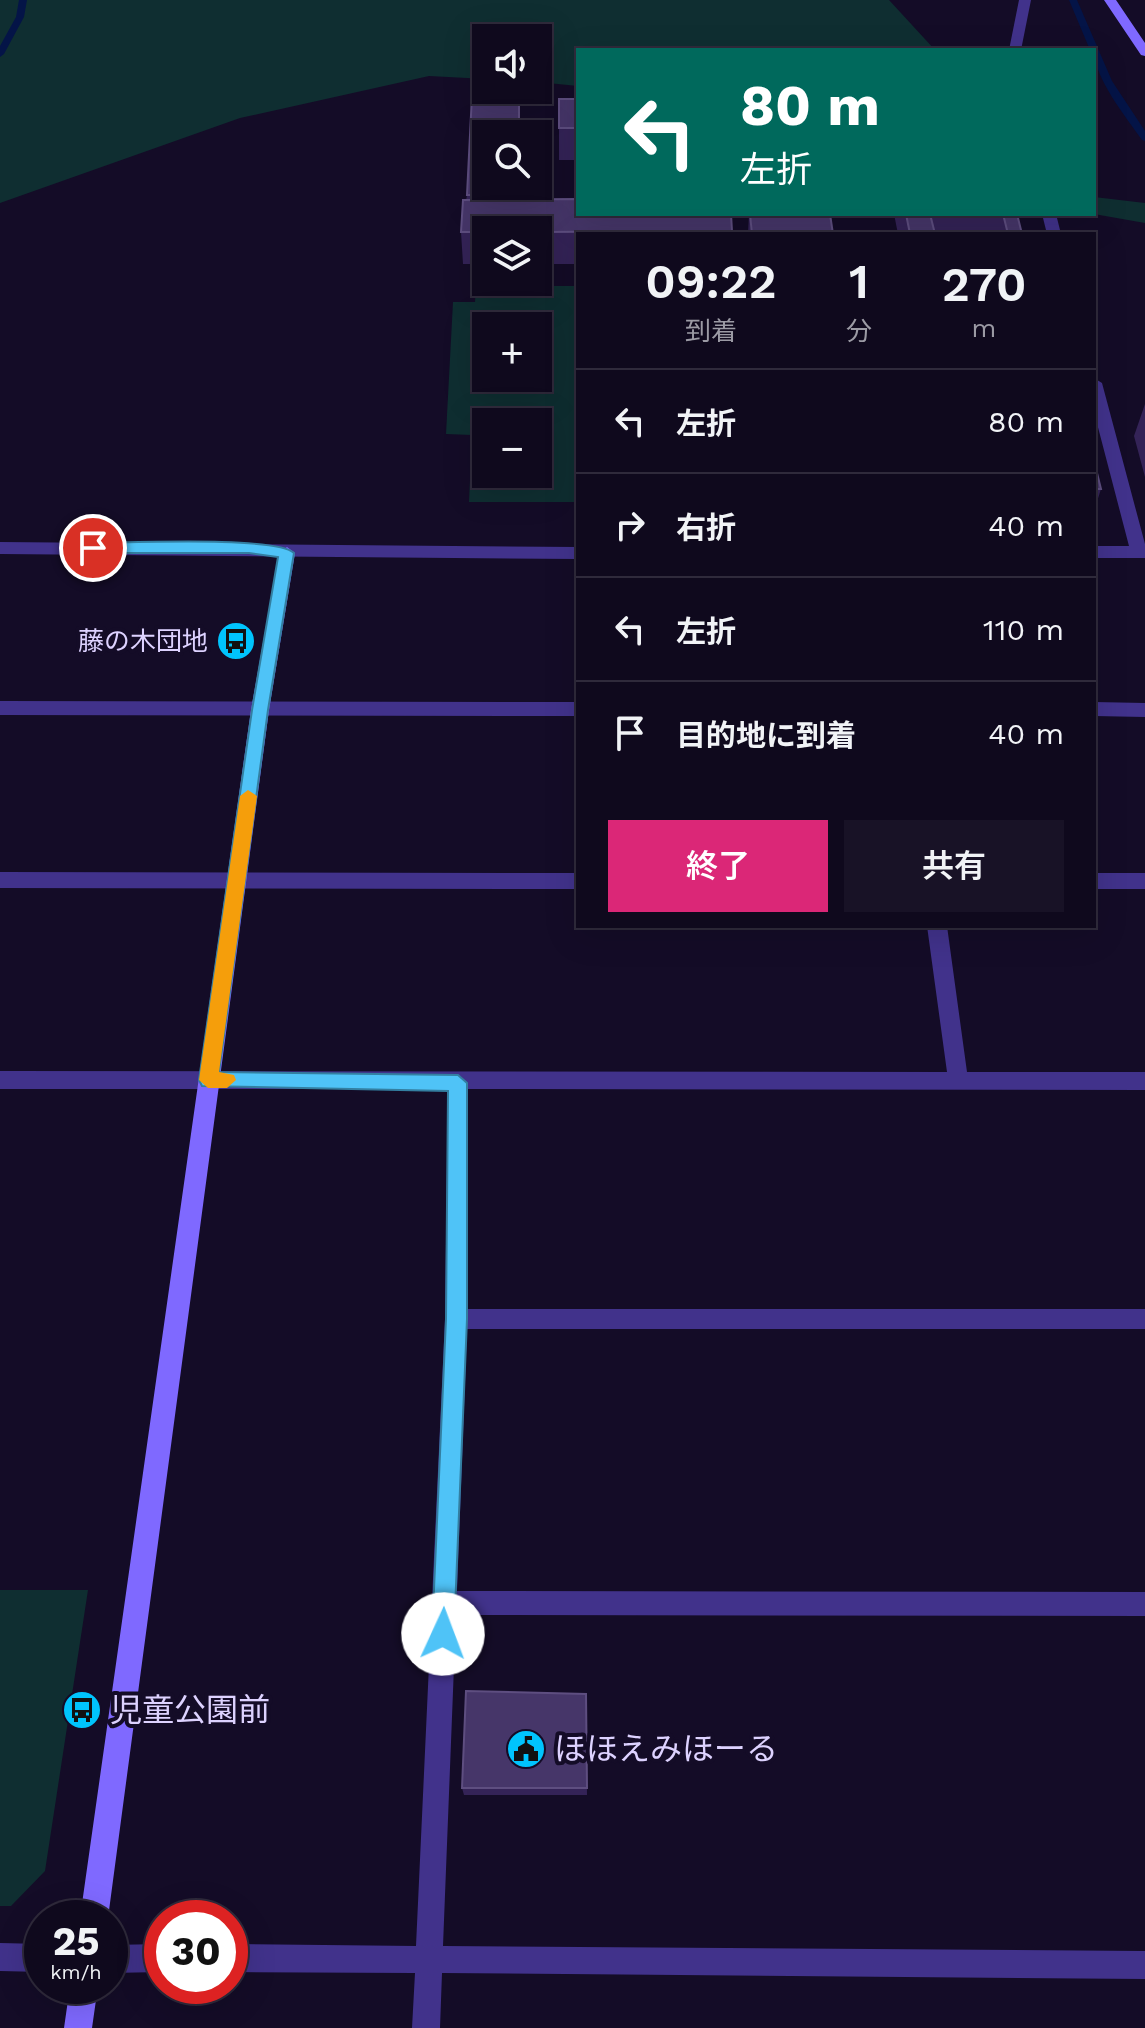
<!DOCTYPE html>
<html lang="ja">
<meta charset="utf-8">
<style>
:root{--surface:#0f091d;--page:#181226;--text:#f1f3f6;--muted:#9b9aa4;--line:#2f2a3b;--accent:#db2777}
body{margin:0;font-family:"Work Sans","Noto Sans JP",sans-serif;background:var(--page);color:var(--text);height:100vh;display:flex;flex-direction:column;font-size:30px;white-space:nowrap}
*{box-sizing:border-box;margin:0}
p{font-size:26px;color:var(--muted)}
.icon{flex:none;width:44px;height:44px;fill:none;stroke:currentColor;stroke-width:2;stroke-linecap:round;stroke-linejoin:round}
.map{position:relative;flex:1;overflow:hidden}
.sheet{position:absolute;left:576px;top:232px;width:520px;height:696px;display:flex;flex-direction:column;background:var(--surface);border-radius:0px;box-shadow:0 8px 32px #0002,0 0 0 2px var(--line)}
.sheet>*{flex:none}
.hud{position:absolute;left:576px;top:48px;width:520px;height:168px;border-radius:0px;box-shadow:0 8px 32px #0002,0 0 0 2px var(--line);background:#00695c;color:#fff;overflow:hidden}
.buttons{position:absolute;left:472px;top:24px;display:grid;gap:16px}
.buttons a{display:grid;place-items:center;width:80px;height:80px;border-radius:0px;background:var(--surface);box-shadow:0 8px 32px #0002,0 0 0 2px var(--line);font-size:40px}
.speed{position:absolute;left:24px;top:1900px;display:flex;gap:16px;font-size:40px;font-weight:700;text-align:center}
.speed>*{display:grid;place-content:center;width:104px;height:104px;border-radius:50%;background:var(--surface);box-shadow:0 8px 32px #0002,0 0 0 2px var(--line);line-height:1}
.speed small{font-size:20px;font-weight:400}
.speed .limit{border:12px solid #d22;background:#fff;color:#111}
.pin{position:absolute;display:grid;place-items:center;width:68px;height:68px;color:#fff;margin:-34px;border:4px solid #fff;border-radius:50%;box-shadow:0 2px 8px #0007}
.me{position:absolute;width:88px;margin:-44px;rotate:2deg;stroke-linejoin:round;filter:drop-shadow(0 0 6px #0008)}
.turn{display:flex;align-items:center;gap:28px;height:168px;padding:0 32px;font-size:36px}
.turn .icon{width:104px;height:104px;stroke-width:2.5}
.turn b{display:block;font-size:56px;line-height:68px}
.eta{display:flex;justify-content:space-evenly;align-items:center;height:136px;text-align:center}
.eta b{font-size:48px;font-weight:600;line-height:56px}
.action{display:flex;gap:16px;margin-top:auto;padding:16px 32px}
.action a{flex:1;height:92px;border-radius:0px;background:var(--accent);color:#fff;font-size:32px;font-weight:600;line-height:92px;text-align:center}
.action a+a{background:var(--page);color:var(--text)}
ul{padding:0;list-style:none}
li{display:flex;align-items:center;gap:24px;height:104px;padding:0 32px;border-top:2px solid var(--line)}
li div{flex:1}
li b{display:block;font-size:30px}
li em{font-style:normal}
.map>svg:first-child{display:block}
</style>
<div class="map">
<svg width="1145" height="2028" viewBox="0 0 1145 2028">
<rect width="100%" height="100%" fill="#140c27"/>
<path fill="#0f2e31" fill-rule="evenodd" d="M0,0H889L935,50H578V86L538,82V38H486V79L429,76L240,118L0,203Z
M1094,197L1145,203V223L1094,214Z
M476,286H578V502H469L472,435L446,434L453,302H475ZM486,326H538V378H486ZM486,422H538V474H486Z
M0,1590H88L45,1871L11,1906H0Z"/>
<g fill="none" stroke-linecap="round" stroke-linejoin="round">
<path fill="#041447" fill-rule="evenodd" d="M19,0H27L24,17L4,54L0,57V46L16,17Z
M1069,0H1077L1112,81L1145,131V141L1142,140C1126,117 1094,78 1094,50H1090Z"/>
<path fill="#41328b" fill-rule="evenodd" d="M1019,0H1031L1021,50H1009Z
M1042,214H1056L1061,234H1047Z
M1094,378L1102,383L1145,544V558H1094V546H1129L1094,412Z
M0,542L578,547V559L0,554Z
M0,701L578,702V716L0,715Z
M1094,702L1145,703V717L1094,716Z
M0,872L578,873V889L0,888Z
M1094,873H1145V889H1094Z
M927,926H947L967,1072H1145V1090L468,1089L467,1309H1145V1329H467L457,1591L1145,1592V1616L456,1615L443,1946L1145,1951V1979L442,1973L440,2028H412L415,1973L230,1972V1944L416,1946L445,1319L448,1089H0V1071L947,1072Z
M0,1943L42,1944V1972L0,1971Z
M162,1944V1972L110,1973V1945Z"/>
<path fill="#7f69ff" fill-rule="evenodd" d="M1104,0H1116L1145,43V56L1141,55Z
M287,547L295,553L269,710L108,1918H80L251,710L279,553Z
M70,1986H98L92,2028H64Z"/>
</g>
<path fill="#342357" d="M559,99H578V160H559Z
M519,186V199L732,231V234H578V264H538V230H486V264H463L461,232L467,195Z
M749,214H830L833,234H748Z
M894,214H1017L1022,234H898Z
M1145,404V477L1134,436Z
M1094,461L1101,489L1094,511Z
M586,1694L587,1795H464L462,1788Z"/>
<path fill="#463669" stroke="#5e4e80" stroke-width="2" d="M472,95H519V134H486V186H518L517,195H467Z
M559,99H578V128H559Z
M578,199V214H731L732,231L538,232V230H486V232H461L463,200Z
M750,214H830L833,234H752Z
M906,214H930L935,234H910Z
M1003,214H1017L1022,234H1008Z
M1094,461L1101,489H1094Z
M466,1691L586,1694L587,1788H462Z"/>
<path fill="#4fc3f7" stroke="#337fa1" stroke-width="2" d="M93,543C126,543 277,536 294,553L268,710L219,1072L458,1075L467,1083V1319L454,1634L451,1642L443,1645L435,1642L432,1634L446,1319L448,1091L202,1086L199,1080L252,710L278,557L249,553H93L86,548Z"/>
<path fill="#f59e0b" d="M248,790L257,796L219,1072L234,1075L236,1080L227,1088H208L199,1080L240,796Z"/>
<defs>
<symbol id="bus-disc" viewBox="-11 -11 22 22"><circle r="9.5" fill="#00c4fd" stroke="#140c27"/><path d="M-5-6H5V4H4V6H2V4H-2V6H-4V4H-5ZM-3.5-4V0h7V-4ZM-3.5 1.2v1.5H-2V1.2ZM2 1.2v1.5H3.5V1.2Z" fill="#111"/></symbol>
<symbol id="civic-disc" viewBox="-11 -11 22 22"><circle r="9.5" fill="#00c4fd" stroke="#140c27"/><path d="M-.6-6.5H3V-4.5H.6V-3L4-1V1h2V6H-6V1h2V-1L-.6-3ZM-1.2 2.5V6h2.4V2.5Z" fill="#111"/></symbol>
</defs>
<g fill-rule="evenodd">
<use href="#bus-disc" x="214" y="619" width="44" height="44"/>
<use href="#bus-disc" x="60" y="1688" width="44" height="44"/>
<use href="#civic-disc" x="504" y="1727" width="44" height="44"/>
</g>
<g text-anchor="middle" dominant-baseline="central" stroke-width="8" stroke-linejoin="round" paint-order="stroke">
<g font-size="26" fill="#ddd2ff" stroke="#140c27" text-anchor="end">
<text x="208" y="641">藤の木団地</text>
</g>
<g font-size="32" fill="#ddd2ff" stroke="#140c27" text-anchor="start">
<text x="110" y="1710">児童公園前</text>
<text x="554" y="1749">ほほえみほーる</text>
</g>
</g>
</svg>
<div class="buttons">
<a><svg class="icon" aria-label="sound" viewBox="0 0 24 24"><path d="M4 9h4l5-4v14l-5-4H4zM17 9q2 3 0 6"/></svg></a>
<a><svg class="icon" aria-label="search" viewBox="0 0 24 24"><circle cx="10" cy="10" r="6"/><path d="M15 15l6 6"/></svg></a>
<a><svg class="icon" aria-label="layers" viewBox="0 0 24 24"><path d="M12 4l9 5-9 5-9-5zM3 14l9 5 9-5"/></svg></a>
<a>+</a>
<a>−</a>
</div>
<div class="speed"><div>25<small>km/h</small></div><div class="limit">30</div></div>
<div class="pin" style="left:93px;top:548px;background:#d93025"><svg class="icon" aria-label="arrive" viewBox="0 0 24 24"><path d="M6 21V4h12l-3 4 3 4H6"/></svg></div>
<svg class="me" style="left:443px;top:1634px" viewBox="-20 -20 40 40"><circle r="19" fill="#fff"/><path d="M0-13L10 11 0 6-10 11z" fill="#4fc3f7"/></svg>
<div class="hud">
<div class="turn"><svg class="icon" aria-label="left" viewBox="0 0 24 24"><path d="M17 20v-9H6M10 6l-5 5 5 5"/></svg><div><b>80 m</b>左折</div></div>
</div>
<section class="sheet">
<div class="eta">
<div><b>09:22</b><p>到着</p></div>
<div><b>1</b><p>分</p></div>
<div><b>270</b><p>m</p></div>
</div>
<ul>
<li><svg class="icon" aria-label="left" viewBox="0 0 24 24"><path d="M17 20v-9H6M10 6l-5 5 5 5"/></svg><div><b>左折</b></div><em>80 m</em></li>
<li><svg class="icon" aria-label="right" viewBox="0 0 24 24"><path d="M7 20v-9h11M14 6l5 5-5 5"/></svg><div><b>右折</b></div><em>40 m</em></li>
<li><svg class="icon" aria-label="left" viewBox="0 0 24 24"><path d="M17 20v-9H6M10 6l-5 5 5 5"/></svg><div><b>左折</b></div><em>110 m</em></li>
<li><svg class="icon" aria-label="arrive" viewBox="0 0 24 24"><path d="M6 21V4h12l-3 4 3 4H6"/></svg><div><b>目的地に到着</b></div><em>40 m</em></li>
</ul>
<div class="action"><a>終了</a><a>共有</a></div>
</section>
</div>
